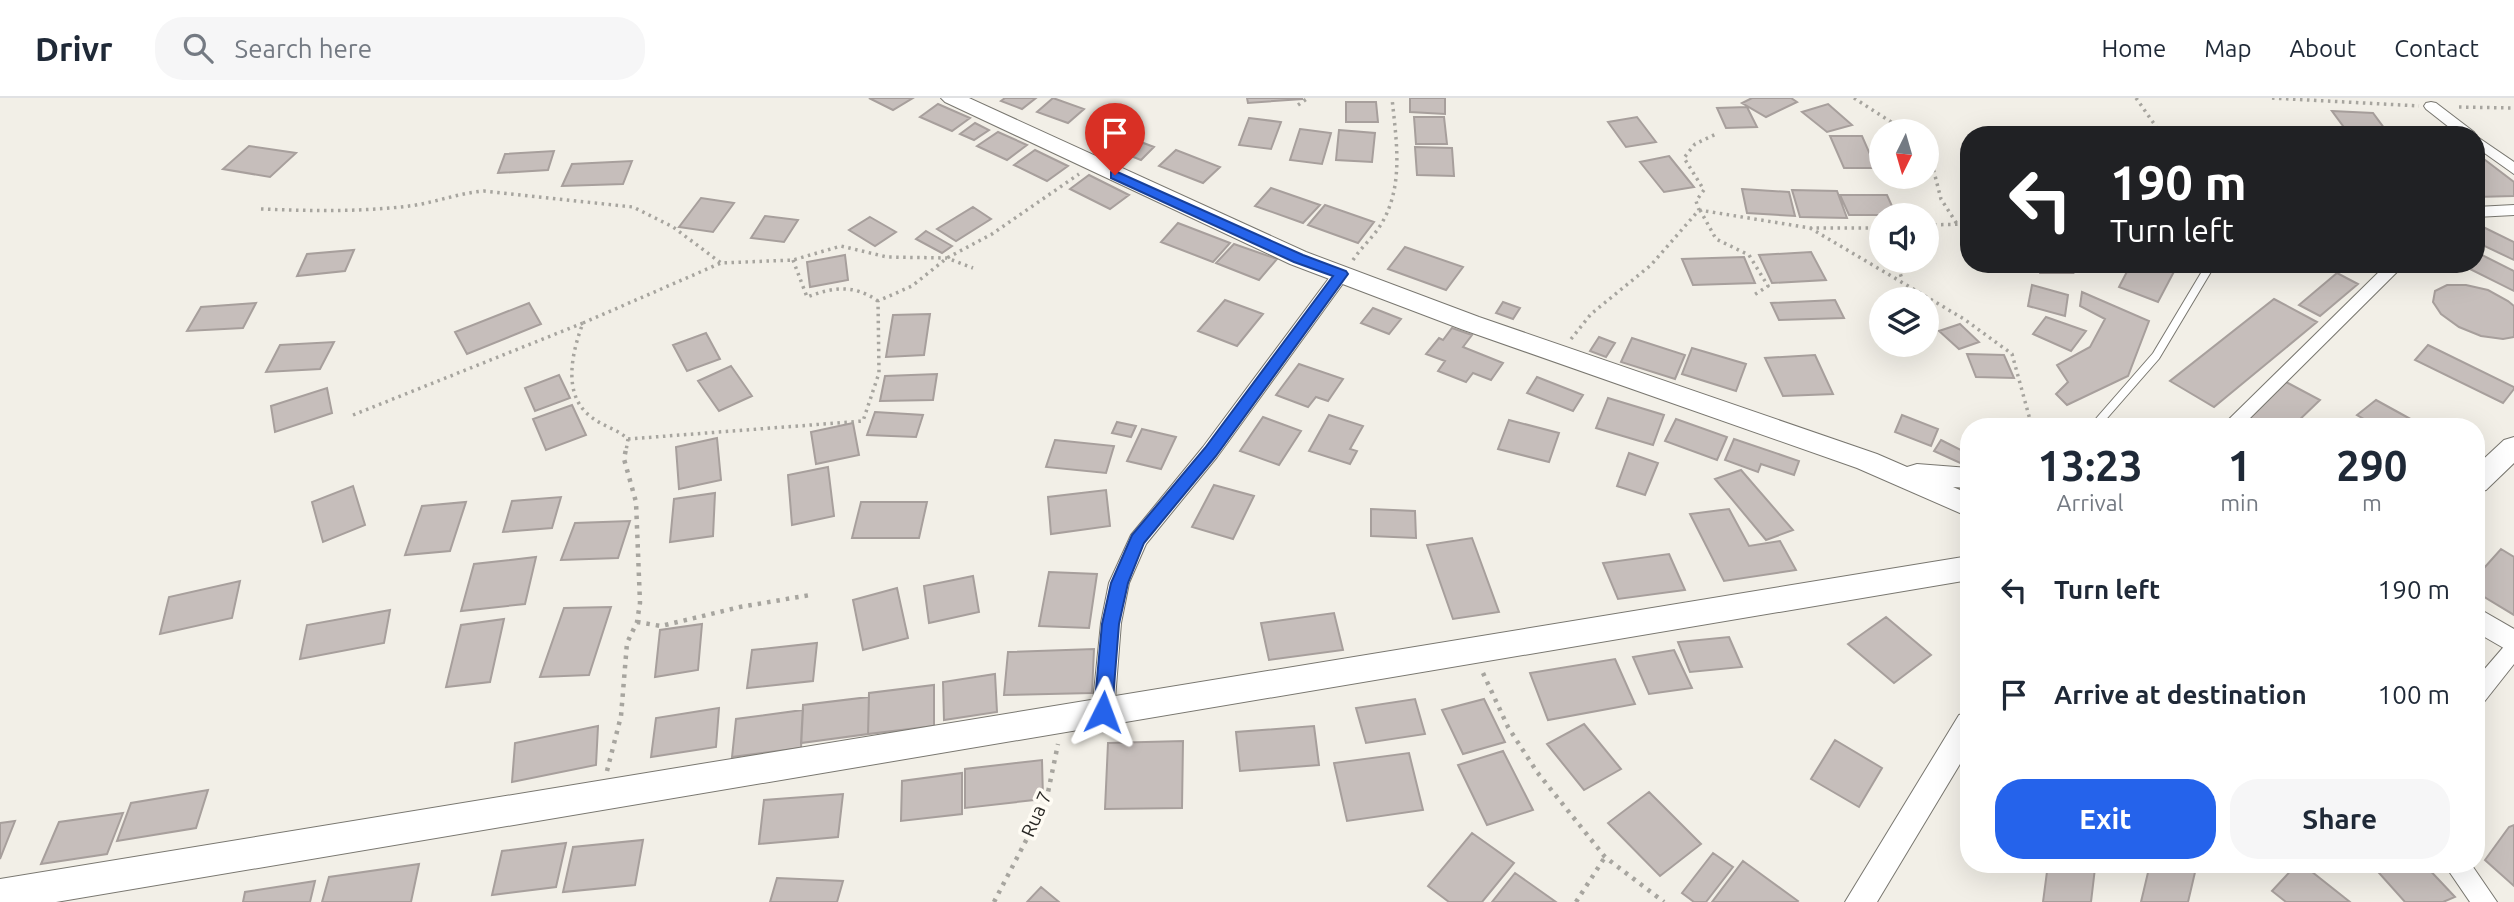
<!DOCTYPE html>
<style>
:root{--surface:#fff;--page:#f6f6f7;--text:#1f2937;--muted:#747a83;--line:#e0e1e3;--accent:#2563eb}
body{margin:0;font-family:Ubuntu,sans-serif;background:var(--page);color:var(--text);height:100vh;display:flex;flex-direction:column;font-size:26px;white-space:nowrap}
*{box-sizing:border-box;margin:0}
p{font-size:23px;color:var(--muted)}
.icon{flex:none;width:38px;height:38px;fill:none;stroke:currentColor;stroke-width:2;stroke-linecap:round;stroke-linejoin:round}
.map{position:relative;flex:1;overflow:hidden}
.panel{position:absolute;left:1960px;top:320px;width:525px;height:455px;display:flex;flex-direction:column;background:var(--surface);border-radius:28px;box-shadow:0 7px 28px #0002}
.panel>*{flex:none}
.banner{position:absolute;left:1960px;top:28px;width:525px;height:147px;border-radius:28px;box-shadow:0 7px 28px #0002;background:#202124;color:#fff;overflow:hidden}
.needle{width:46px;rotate:185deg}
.fabs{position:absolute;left:1869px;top:21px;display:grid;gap:14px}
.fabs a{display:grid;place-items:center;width:70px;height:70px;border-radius:50%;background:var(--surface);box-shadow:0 7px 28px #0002;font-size:35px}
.pin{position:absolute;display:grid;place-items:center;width:60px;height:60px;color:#fff;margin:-72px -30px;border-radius:50% 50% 50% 0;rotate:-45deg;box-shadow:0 0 7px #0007}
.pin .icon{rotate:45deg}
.me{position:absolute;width:77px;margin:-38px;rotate:3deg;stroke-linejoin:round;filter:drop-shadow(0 0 5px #0008)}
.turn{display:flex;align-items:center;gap:24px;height:147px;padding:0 35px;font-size:32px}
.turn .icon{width:91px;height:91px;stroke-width:2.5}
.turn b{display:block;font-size:49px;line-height:60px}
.eta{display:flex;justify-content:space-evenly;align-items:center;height:119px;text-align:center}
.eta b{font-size:42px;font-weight:600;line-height:49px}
.action{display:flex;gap:14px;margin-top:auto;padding:14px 35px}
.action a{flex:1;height:80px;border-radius:28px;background:var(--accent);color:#fff;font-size:28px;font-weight:600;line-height:80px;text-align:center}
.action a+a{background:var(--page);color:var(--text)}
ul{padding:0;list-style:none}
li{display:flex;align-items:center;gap:21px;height:105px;padding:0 35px}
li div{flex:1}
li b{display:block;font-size:26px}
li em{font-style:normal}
header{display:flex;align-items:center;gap:42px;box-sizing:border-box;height:98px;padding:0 35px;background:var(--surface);border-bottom:2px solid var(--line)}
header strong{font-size:33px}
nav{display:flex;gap:38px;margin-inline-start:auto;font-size:24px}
.search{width:490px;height:63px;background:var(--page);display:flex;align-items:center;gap:18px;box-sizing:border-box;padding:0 24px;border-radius:28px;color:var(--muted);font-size:26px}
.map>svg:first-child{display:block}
</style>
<header>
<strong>Drivr</strong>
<div class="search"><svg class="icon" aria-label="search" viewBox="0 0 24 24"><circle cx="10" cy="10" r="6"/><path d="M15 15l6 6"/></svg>Search here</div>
<nav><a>Home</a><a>Map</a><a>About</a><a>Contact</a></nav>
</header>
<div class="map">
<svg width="2514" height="804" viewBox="0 0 2514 804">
<rect width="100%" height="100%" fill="#f2efe7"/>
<path fill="#c6bebb" stroke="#a79f9c" stroke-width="2" d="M869,0H913L893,12Z
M1005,0H1036L1022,11L1001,3Z
M1053,0L1084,11L1068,25L1037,14Z
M1247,0H1302V1L1248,5Z
M1410,0H1445V16L1410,14Z
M1752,0H1791L1797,4L1766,19L1742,5Z
M1346,4H1376L1378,24H1346Z
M938,6L970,20L952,33L920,19Z
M1828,6L1852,27L1827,34L1802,14Z
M1747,9L1757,29L1726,30L1717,10Z
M2332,13L2373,15L2387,34L2346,32Z
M1414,19H1444L1447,46H1416Z
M1637,19L1656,44L1626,49L1608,24Z
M1249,20L1281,24L1271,51L1239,47Z
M975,25L989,32L974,42L960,36Z
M1300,31L1331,35L1322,66L1290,62Z
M1339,32L1375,35L1372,64L1336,62Z
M998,34L1027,47L1007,62L977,48Z
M1117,35L1154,49L1141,62L1103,47Z
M1830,38H1862L1876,70H1844Z
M249,48L296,55L270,79L223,71Z
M1415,49L1452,50L1454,78L1417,77Z
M1035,52L1068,68L1047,83L1014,67Z
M1176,52L1220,69L1203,85L1159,68Z
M554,53L548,72L498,75L505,56Z
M2476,55L2514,84V98L2476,99Z
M1669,58L1694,89L1664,94L1640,64Z
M632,63L623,86L562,88L572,66Z
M1089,77L1129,97L1110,111L1070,91Z
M1271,90L1320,107L1303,125L1255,108Z
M1742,91L1789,94L1795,118L1747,115Z
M1792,92L1837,93L1847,120L1800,119Z
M1840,97H1887L1896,117H1849Z
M701,100L734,105L713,134L679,129Z
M1325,107L1374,124L1358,145L1308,127Z
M973,109L991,121L956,143L937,131Z
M765,118L798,122L784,144L751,140Z
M870,119L896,134L875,148L849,132Z
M1178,125L1230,145L1213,164L1161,144Z
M2479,127L2514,144V162L2476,144Z
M926,133L952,148L942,155L916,141Z
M1234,146L1277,161L1259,182L1216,165Z
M1405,149L1463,169L1446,192L1388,171Z
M354,152L345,173L297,178L307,156Z
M1811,154L1826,182L1772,185L1759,157Z
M2476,154L2514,173V193L2460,166H2476Z
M845,157L848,182L810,189L807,164Z
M1744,159L1755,185L1693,187L1682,161Z
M2035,166H2068L2073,175H2040Z
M2131,166H2178L2158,204L2119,189Z
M2337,175L2358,186L2320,218L2299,207Z
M2032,187L2068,197L2065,218L2028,208Z
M2447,187H2466L2488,192L2508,203L2514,208V239L2503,241L2481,238L2459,229L2441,216L2433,204L2435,193Z
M2082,194L2149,223L2128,278L2067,307L2056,296L2068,284L2057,267L2090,249L2105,221L2080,208Z
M2274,201L2317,224L2214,309L2170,283Z
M1225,202L1263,216L1237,248L1198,233Z
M1835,202L1844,220L1779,222L1771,205Z
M1503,204L1520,210L1513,221L1496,215Z
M256,205L243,230L187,233L201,209Z
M529,205L541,226L467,256L455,234Z
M1373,210L1401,221L1389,236L1361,225Z
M930,216L924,257L886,259L893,217Z
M2046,219L2086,233L2071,253L2033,236Z
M1960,226L1979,244L1959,251L1939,233Z
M1452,230L1472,237L1463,249L1503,265L1491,282L1473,275L1466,284L1438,273L1445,263L1426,256L1439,240L1443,242Z
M706,235L720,261L687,273L673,247Z
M1599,239L1615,245L1606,259L1590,253Z
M1632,240L1685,257L1675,281L1621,264Z
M334,244L320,271L266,274L280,247Z
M2428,247L2514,289V291L2503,305L2415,262Z
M1692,250L1746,266L1736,293L1682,276Z
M1967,256L2004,257L2014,280L1976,279Z
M1815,257L1833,296L1783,298L1765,260Z
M1299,266L1343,281L1328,303L1316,299L1308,309L1276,297Z
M731,268L752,298L719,313L698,283Z
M937,276L933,302L880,303L885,278Z
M559,277L570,300L535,313L525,290Z
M1537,279L1583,297L1573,313L1527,295Z
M2286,284L2320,302L2292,329H2238Z
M327,290L332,315L275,334L271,308Z
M1608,300L1664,317L1653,347L1596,330Z
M2376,302L2425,329H2378L2357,317Z
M572,307L586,337L546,352L533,321Z
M875,314L923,317L916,339L867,337Z
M1329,317L1363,328L1350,351L1357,353L1350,366L1309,353Z
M1902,317L1938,331L1931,348L1895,334Z
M1263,319L1301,333L1279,367L1240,353Z
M1676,321L1727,339L1717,362L1665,343Z
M1509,322L1559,335L1549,364L1498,351Z
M1117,324L1136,328L1131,339L1112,335Z
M853,325L859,357L816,366L811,334Z
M1142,331L1176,339L1161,371L1127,363Z
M717,340L721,382L679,391L676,349Z
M1734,341L1799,363L1794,377L1761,366L1758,374L1725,362Z
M1055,342L1114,348L1106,375L1046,369Z
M1941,342L1969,356V369L1934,353Z
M1629,355L1658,365L1645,397L1617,388Z
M828,369L834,418L792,427L788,377Z
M1741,372L1793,432L1766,442L1715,381Z
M1214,387L1254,398L1233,441L1192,429Z
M353,388L365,427L323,444L312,404Z
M1106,392L1110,428L1051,436L1048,399Z
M715,395L713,438L670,444L674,401Z
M561,399L552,430L503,434L512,403Z
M466,404L450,453L405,457L422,408Z
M861,404H927L919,440H852Z
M1371,411L1415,413L1416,440L1371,438Z
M1729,411L1749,448L1780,443L1796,472L1724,483L1690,416Z
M630,423L618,460L561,462L575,425Z
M1472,440L1499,514L1453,521L1427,447Z
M2501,451L2514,459V517L2476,494V479Z
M1669,456L1685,492L1618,501L1603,465Z
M536,459L525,506L461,513L474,466Z
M1049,474L1097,476L1089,530L1039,528Z
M973,478L979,514L929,525L924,488Z
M240,483L232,520L160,536L169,499Z
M897,490L908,540L863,552L853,502Z
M611,509L589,577L540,579L564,510Z
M390,512L384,545L300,561L307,527Z
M1334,515L1343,552L1269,562L1261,525Z
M1886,519L1931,557L1894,585L1848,546Z
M504,521L490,584L446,589L461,527Z
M702,526L698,572L655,579L660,532Z
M1729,539L1742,569L1690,574L1678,544Z
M817,545L813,583L747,590L752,552Z
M1094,551L1092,595L1004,597L1008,554Z
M1674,552L1692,590L1649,596L1633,559Z
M1615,561L1635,606L1548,622L1530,575Z
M995,576L997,614L944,622L943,584Z
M934,587V628L868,636L869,595Z
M869,599L868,636L801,645L803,607Z
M1415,601L1425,636L1366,645L1356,610Z
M1484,601L1505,644L1463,656L1442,612Z
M719,610L716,649L651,659L656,620Z
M803,612L801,650L732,659L736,621Z
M1584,626L1621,671L1584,692L1547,646Z
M598,628L596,667L512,684L515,645Z
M1314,628L1319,667L1240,673L1236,634Z
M1835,642L1882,670L1859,709L1811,681Z
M1183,643L1182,710L1105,711L1108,645Z
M1503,653L1533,712L1487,727L1458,667Z
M1409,655L1423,712L1347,723L1334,665Z
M1042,662L1043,701L965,710V671Z
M962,675V716L901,723L902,683Z
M208,692L196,730L117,743L131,705Z
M1649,694L1701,746L1660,778L1608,725Z
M843,696L838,739L759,746L764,702Z
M123,715L107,756L41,766L59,724Z
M15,723L0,761V725Z
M2514,727V788L2485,762L2509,729Z
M1472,735L1514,765L1482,804H1449L1428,788Z
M643,742L635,787L563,794L573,749Z
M566,745L556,789L492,797L502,753Z
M1713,755L1733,769L1706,804H1694L1682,795Z
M1743,763L1798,803L1797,804H1712Z
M419,766L411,804H322L329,779Z
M2048,766H2086L2095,770L2091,804H2043Z
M2150,766H2187L2196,770L2188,804H2141Z
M2297,766H2302L2350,804H2286L2272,793Z
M2371,766H2424L2455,799L2443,804H2405Z
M1515,775L1556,804H1492Z
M777,780L843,783L837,804H770Z
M315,783L310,804H243L245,794Z
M1041,789L1059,804H1027Z"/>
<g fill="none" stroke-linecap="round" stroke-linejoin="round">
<defs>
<path id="service" d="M2094,329L2156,258L2211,166"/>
<path id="minor" d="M2431,4L2436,5L2474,34L2476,37H2459L2426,11L2424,8L2426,5Z
M2476,38L2514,64V76L2476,49Z
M2514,107V117L2476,119V109Z
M2387,166H2405L2241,329H2221Z
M1341,171L1349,176L1347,180L1217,359L1146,446L1129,485L1121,525L1114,614L1111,621L1103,623L1095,621L1092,614L1101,525L1109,485L1131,437L1203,349L1335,172Z
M2514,542V566L2484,604L2476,606V581L2507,545Z
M2444,766H2471L2497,804H2470Z"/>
<path id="tertiary" d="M2476,509L2514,531V556L2476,534Z
M1969,614V651L1877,804H1845L1959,617Z"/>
<path id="secondary" d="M941,0H969L1306,154L1479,219L1877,356L1907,369L1917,366L1969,370V390L1953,389L1969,396V419L1857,370L1461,231L1290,166L945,4Z
M2514,339V365L2486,392L2476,395V368L2504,342Z
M1969,458V482L56,804H0V781Z"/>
</defs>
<use href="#service" stroke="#797770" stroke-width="10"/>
<use href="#minor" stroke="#797770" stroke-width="2"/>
<use href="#tertiary" stroke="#797770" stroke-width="2"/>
<use href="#secondary" stroke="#797770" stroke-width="2"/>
<path stroke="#a7a59f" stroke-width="3.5" stroke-dasharray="2.5 4.5" stroke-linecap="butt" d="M1854,0L1905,33
M2136,0L2162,37
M2272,0L2419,8
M1298,7L1308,0
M2459,9L2514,10
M1927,60L1932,66L1941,101L1957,126
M261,111C310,113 360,114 409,108C434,105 458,95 484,93L633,109L673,129L721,165
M1699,112L1810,130H1881
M1700,112L1716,141L1749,157L1768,188L1754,197
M1927,127L1969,126
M1810,130L1964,221L2012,256L2032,329
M793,162L807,199C834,189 853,186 878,203
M1353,162C1362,148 1375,138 1383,123C1404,85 1396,41 1392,0
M1896,163L1902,181
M583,225L721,165L793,162L841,148L887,159L947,160L973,170
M1571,241L1591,216L1651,167L1699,112L1696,103L1704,92L1684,60L1695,46L1716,36
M353,317L583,225C572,254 562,296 590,318C602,328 617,331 628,341L626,353
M628,341L863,323L879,275L878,203L912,188L947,160L992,136L1079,76"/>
<path stroke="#a7a59f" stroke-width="4.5" stroke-dasharray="3.5 6" stroke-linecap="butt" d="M637,524L661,528L740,509L810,497
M1483,575L1508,629L1537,674L1605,759L1664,804
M607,673L621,618L627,545L637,524L640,505L636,404L624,361L626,351
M994,804L1046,704L1058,646
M1576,804L1605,759"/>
<use href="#service" stroke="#fff" stroke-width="8"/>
<use href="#minor" fill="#fff" fill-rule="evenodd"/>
<use href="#tertiary" fill="#fff" fill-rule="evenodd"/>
<use href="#secondary" fill="#fff" fill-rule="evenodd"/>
</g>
<path fill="#2563eb" stroke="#184099" stroke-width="2" d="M1115,73L1303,157L1346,173L1348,176L1216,358L1144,445L1128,485L1119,526L1112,614L1110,620L1103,622L1097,620L1094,614L1102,526L1111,485L1132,437L1205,350L1333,178L1294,164L1111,80V74Z"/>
<g text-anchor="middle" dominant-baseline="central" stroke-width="7" stroke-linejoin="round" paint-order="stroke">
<g font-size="19" fill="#282724" stroke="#fffcf4">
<text transform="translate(1036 716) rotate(-66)">Rua 7</text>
</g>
</g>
</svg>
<div class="fabs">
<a><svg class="needle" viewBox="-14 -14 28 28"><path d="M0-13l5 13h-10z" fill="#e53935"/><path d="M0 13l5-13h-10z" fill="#747a83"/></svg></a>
<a><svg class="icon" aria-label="sound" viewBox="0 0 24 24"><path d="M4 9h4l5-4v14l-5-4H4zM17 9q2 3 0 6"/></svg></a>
<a><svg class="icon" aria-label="layers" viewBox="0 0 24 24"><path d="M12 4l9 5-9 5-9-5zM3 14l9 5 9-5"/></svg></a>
</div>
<div class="pin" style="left:1115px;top:77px;background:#d93025"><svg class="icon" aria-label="arrive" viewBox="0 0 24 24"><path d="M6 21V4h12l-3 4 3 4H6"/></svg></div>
<svg class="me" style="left:1103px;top:614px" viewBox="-20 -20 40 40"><path d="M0-17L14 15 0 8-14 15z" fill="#2563eb" stroke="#fff" stroke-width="4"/></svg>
<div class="banner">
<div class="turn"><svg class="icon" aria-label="left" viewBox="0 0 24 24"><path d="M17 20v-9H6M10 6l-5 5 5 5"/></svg><div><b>190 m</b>Turn left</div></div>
</div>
<section class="panel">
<div class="eta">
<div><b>13:23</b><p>Arrival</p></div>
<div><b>1</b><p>min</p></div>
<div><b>290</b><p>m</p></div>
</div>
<ul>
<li><svg class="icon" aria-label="left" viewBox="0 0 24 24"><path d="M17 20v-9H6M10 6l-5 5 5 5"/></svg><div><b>Turn left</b></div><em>190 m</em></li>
<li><svg class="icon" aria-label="arrive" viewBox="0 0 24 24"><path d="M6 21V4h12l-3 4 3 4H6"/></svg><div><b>Arrive at destination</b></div><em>100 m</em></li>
</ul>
<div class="action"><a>Exit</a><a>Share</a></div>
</section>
</div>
